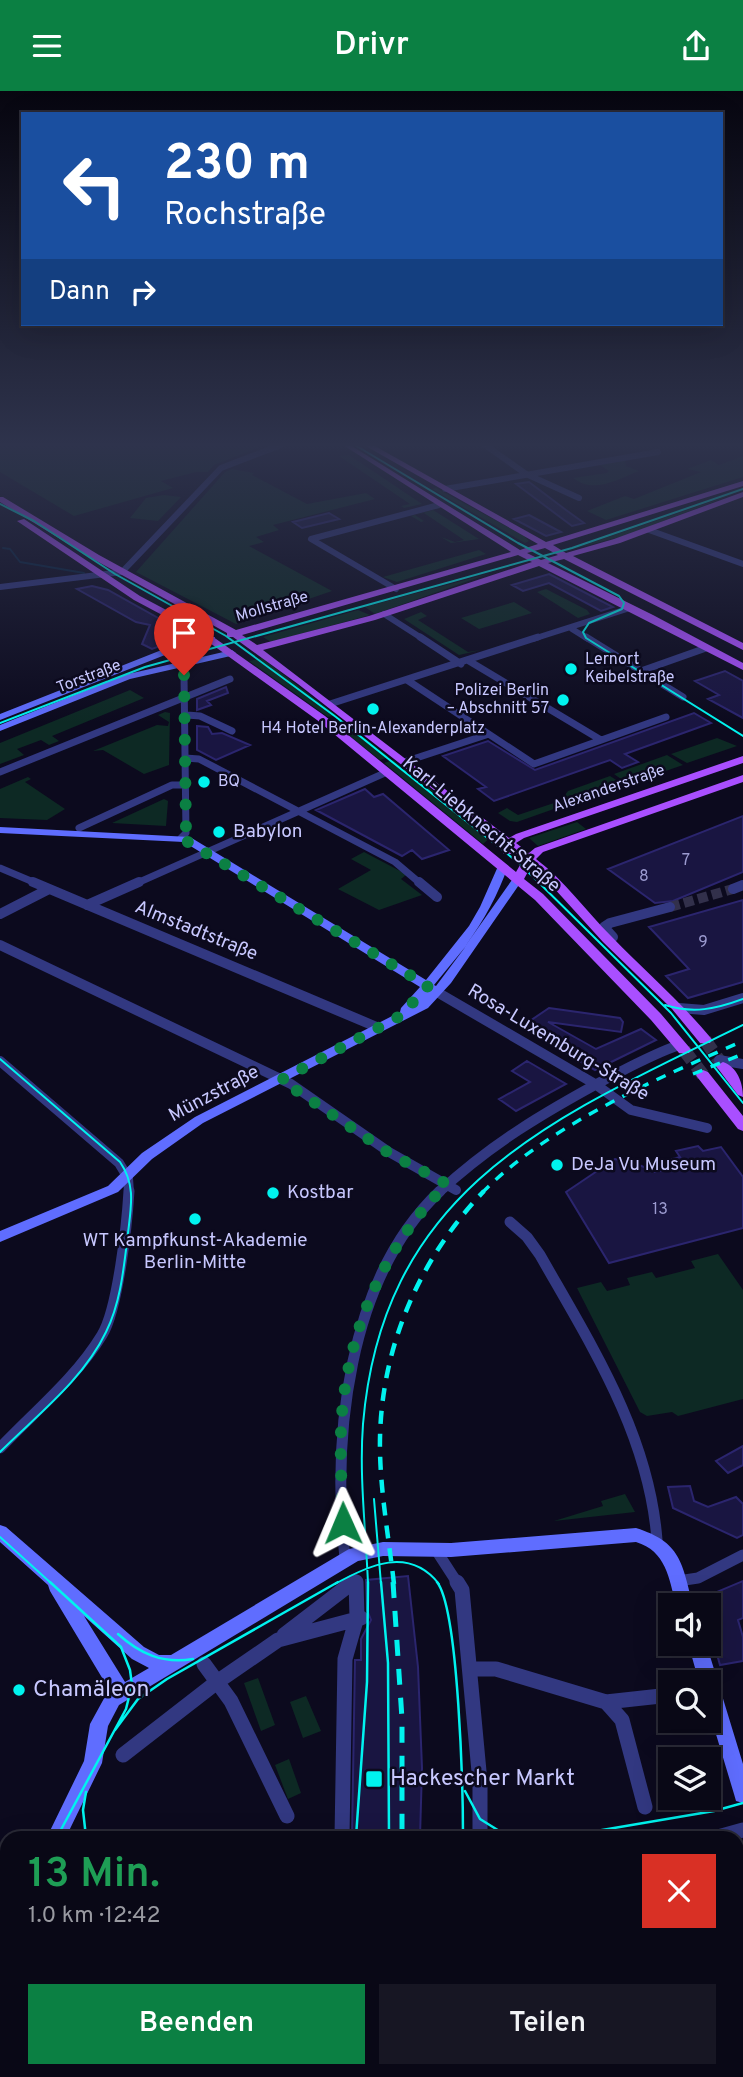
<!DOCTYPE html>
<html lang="de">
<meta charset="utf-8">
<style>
:root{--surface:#090816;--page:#171623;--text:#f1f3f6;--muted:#999aa1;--line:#292935;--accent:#0b8043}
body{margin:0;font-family:Overpass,sans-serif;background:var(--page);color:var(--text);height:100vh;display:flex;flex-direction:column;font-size:26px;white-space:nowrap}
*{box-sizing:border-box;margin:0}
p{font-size:23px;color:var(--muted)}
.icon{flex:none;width:38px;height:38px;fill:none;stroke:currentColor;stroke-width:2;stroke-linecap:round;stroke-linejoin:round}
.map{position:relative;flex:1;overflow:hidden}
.panel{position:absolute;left:0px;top:1740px;width:744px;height:247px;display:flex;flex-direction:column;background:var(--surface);border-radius:21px 21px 0 0;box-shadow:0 7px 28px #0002,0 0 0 2px var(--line)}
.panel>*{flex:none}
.banner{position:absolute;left:21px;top:21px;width:702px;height:214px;border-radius:0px;box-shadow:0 7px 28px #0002,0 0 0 2px var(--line);background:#1a4fa0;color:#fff;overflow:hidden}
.buttons{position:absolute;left:658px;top:1502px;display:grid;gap:14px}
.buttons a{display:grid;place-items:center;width:63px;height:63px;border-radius:0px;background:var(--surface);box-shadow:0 7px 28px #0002,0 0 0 2px var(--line);font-size:35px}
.pin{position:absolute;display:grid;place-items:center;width:60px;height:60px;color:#fff;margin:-72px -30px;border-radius:50% 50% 50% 0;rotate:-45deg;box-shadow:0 0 7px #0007}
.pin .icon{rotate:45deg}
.me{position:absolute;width:77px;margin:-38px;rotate:359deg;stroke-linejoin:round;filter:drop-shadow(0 0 5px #0008)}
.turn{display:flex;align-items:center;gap:24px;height:147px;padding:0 28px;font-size:32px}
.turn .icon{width:91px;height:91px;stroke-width:2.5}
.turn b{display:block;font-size:49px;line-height:60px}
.then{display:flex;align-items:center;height:66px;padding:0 28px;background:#0003;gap:14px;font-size:26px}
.round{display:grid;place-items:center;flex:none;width:74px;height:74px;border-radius:0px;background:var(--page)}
.headline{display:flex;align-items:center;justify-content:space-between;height:119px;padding:0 28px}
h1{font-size:42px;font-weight:600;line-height:52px;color:#1e9e55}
.primary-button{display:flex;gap:14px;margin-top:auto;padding:14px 28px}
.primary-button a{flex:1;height:80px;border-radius:0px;background:var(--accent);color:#fff;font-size:28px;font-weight:600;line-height:80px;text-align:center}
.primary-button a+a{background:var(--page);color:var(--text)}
header{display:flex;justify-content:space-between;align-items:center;height:91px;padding:0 28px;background:var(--accent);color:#fff;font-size:32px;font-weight:600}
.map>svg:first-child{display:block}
</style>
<header><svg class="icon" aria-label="menu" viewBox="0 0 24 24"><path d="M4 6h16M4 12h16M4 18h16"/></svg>Drivr<svg class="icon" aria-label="share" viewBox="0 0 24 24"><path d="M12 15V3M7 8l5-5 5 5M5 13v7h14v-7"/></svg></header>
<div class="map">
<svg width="743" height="1986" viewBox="0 0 743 1986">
<rect width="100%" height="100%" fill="#0c0a1e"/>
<path fill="#0d2924" d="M0,354H265L214,374L208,381H196L161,390L173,397L74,425L0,381Z
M349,364L422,413L404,417L401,415L410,413L339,365Z
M743,365V386L606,429L587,420L625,405L634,408L701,381L687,378L711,369L719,374Z
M625,369L626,375L639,380C616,389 594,403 573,387L607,382L609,380L600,374Z
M232,378L254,382L252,384L307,413L366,402L375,408L273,434L279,439L256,446L264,451L249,455L332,500L236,533L136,481L225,381Z
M436,397L524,445L529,450L525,452L432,398Z
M734,403L624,445L573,458Z
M164,404L181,406L158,430L130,427L146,407Z
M433,419L479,448L451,452L441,446L455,451L464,449L424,422L415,424L424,430L421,431L411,425Z
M479,459L486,463L397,491L383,486Z
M491,482L375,523L365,516Z
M546,498L587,519L590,523L578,527L537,501Z
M514,511L532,522L479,538L461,527Z
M358,519L370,524L271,551L263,546Z
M421,521L427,525L418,529L468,561L481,559L459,564L404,528Z
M262,567L336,624L328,626L249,570Z
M130,599L144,607L52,645L59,650L49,654L41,649L17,658L24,664L0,673V652Z
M165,621L170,622L169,674L144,683L103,659L93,660L157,634L168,635L169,631L158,624Z
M339,627L389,666L380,669L331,630Z
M717,647L737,655L687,672L671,663Z
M667,664L683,674L628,693L614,683Z
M393,669L492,745L483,753L384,672Z
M610,685L624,694L574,711L565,704L568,700Z
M28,686L31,688L25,691L65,718L47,729L0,727V698Z
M164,708L168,710L166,735L112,732Z
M563,709L568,713L517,731L510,730L498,722L507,717L518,724Z
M577,731L586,738L538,755L529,747Z
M364,761L402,781L406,784L401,788L422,804L379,819L338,798L371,779L351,768Z
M718,1163L743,1199V1308L678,1325L672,1321L647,1325L640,1321L577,1197L601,1191L607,1200L630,1194L627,1187L652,1181L656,1187L695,1177L691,1170Z
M625,1403L635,1421L554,1430L603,1415L601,1410Z
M258,1587L275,1634L261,1640L244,1592Z
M306,1605L321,1640L303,1647L290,1611Z
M289,1668L301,1702L288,1708L275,1674Z"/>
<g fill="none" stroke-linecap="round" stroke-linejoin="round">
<path stroke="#072340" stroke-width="2" d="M3,457L10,458L20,471L84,482"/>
</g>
<path fill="#191541" stroke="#2b256e" stroke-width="2" d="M529,391L566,419L584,432L572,435L516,393Z
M329,422L339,428L302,437L293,431Z
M529,424L557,439L561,441L546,445L514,428Z
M549,483L580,499L613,516L601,520L549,492L523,500L512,494Z
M92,495L108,499L176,537L171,551L152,558L142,553L150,534L136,531L77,498Z
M725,580L743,590V627L708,608L719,604L695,590Z
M226,596L228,602L207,610L211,614L197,619V608Z
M694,622L711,632L625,663L638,671L622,677L610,669L494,710L478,698L486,696L443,665L488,650L535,679Z
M197,635L208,636L212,643L222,642L250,654L216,669L197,659Z
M365,698L374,706L383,703L449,759L422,768L412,759L402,765L316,719Z
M743,725V781L673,810L655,812L608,778Z
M743,809V891L688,907L666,885L689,878L649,836Z
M549,917L620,927L623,931L621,941L548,931L596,958L641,938L656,949L595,979L521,936Z
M527,970L566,993L516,1020L499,1008L530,991L512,980Z
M698,1055L703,1060L721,1056L743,1086V1137L609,1172L566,1101L615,1068L637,1073L655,1081L678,1076L672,1068L680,1066L676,1060Z
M743,1355V1374L728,1382L716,1370Z
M690,1395L694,1410L708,1416L736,1406L743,1413V1444L737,1447L673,1417L668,1396Z
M408,1485L418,1576L422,1677L420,1746H352L355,1569H361V1548L371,1529L367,1519L366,1489Z
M743,1490V1527L738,1529L743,1546V1570L720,1574L709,1534V1514H702L705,1506Z"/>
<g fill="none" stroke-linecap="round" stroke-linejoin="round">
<path stroke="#32304b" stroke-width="10" stroke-dasharray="10 4.5" stroke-linecap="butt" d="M670,816L733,798"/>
<path stroke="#32304b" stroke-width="13" stroke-dasharray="13 7" stroke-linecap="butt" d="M705,949L723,975
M684,959L703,984"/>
<path stroke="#323881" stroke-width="6" d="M485,354L526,383L579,407
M445,398L658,361
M649,439L743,473
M0,496L122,481L221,377L281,354
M396,498L311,448L439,414
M384,523L423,548
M572,538L588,548
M533,548L630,517"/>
<path stroke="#323881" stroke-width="7" d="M420,546L461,573
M586,546L683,606
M469,570L601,649
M641,580L706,557
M407,589L534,673L666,626
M330,613L538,546
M187,624L200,625L232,640
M185,667L199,668L395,771L421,793
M404,671L486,644
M0,681L230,588
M79,737L172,694H184
M181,747L186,742L184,584
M0,777L38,793
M135,793L387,681"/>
<path stroke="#323881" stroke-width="10" d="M33,791L379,937
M419,791L437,806
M733,798L743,794
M87,814L139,791
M0,823L49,798
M613,846L604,836L610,832L670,816
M0,854L291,993L389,1061L456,1099
M437,901L595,993L631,1019L707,1037
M679,917L704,919L743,907
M719,969L743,973
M0,970L119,1072L128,1087L129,1102
M438,1102C491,1053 543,1022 606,988C630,976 653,963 679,954"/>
<path stroke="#323881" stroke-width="11" d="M510,1131L527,1146L540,1164C591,1254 649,1343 657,1449
M0,1357C34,1321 76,1287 102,1244C118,1218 127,1133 129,1100
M436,1459L458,1493
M345,1467C332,1347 347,1188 440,1100
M356,1489V1493
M678,1490L698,1487L743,1464
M351,1493L356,1489"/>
<path stroke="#323881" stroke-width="15" d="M457,1491L462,1499L480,1691V1746
M284,1544L353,1491
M204,1573L231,1610L287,1725
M471,1578H496L606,1611L670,1604
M606,1611L622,1629L645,1716
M123,1664L217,1591L278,1549L361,1527
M342,1746L345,1568L357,1526L356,1491
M718,1746L743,1739
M314,1986L315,1979
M436,1986L437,1979"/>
<path fill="#5f6dff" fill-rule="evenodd" d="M212,546H215V550L165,564L0,629V623L159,560Z
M232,559L236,562L235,564L130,588L0,640V634L124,584Z
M0,736L190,746L426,889L469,835L480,816L499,773L503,772L508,775C498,804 484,829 466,854L514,786H522L523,788L451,892L428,917L203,1032L152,1068L118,1101L0,1151V1140L108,1095L142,1062L195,1026L400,921L401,917L420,896L184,751L0,742ZM466,855L436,895L434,894Z
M0,1434L6,1436L144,1556L159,1564H171L349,1458L383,1451L451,1452L636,1437C681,1451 682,1472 693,1514H676C669,1487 666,1460 636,1451L451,1466L383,1465L358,1470L119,1614L108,1635L102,1672L66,1746H47L84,1670L90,1633L107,1602L110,1600L50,1500L48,1494L0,1451ZM84,1525L132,1568L149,1577L125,1591Z
M688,1552H706L743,1673V1712L736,1710L734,1703L709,1620V1591H699Z
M7,1826V1856L0,1859V1829Z"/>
<path fill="#a94fff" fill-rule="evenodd" d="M343,354H350L520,459L538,453L364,354H373L546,451L743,390V395L553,454L566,462L614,448L743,401V406L620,452L573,465L743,552V559L564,468L548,472L653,524L743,572V579L539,475L375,529L263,559L509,747L516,743L743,665V672L524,747L516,752L529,762L535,757L743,684V691L543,761L536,768C565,790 586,820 611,845C645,880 678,908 710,946L712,949L710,952H700L672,918L603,851L542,784L531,775L524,788L543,803L661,923L689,956L691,959L689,962H679L651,929L535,809L317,629L196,542L134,509L17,430L24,428L140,505L202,538L325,625L516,781L523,769L513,761L511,763H503V753L298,593L233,546H227V542L93,468L0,411V406H3L99,464L236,539L511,461ZM545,457L558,464L541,469L527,462ZM518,464L532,471L369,525L257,554L242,544Z
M723,971C737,976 743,991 743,1006L738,1004L716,975Z
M703,979L708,981L743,1025V1040L738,1038L698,987L696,984L698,981Z"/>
<path stroke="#00f3ef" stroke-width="2" d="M355,354L518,452L619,505L624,512L622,518L589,532L583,541L586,547L743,645
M0,413L34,430L115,483L226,545L336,626L520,773L671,922L743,1012
M0,632L145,576L572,457L743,398
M665,914C693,923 716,918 743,908
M0,968L120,1071C136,1094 131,1116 128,1142C124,1175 121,1211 106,1241C83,1289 37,1324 0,1361
M374,1408L381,1493
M0,1446L52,1493
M335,1493C369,1474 409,1455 439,1493
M368,1493C366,1440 359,1386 363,1333C383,1095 555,1026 743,934"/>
<path stroke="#00f3ef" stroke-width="2.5" d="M50,1491L121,1556L130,1579L132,1594L126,1618L57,1746
M381,1491L388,1572L389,1746
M437,1491C459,1519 463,1703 463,1746
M118,1543C140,1563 163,1573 193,1568
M115,1639L138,1608L167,1588L338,1491
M465,1700L480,1728L509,1746
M86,1701L83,1719L86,1746
M356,1746L367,1591L368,1491
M561,1746L714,1720L743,1712
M0,1849L7,1836
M115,1979L116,1986
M333,1986L334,1979
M354,1986L355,1979
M422,1986L424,1979"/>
<path stroke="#00f3ef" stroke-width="3.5" stroke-dasharray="10 9" stroke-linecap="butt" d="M693,983L743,963
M482,1102C547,1035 658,987 743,950"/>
<path stroke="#00f3ef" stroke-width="4.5" stroke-dasharray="13 10" stroke-linecap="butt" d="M394,1493C389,1449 381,1405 380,1361C378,1263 417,1170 484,1100"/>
<path stroke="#00f3ef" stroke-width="5" stroke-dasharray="16 13" stroke-linecap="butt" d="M393,1491L402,1628V1746
M364,1986L366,1979
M376,1986L378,1979"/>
</g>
<linearGradient id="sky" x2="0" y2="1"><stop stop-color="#070610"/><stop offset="0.56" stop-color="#2e334c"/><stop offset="1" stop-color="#2e334c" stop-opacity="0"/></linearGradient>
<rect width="743" height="632" fill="url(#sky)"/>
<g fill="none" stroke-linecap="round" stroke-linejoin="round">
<path stroke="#0b8043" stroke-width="12" stroke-dasharray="0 21.6" d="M184,584L186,741L181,747L428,895L400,925L281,989L389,1062L447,1093C381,1157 344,1250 341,1340C340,1371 342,1402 343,1432"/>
</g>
<g fill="#00f3ef" stroke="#0c0a1e" stroke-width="2.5">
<circle cx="571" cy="578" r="7"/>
<circle cx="563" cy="609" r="7"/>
<circle cx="373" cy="618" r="7"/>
<circle cx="204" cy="691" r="7"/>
<circle cx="219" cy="741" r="7"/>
<circle cx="557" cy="1074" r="7"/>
<circle cx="273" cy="1102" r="7"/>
<circle cx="195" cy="1128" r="7"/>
<circle cx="19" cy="1599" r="7"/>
<rect x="365" y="1679" width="18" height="18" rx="3.5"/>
</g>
<g text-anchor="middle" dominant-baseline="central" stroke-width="5" stroke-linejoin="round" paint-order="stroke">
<g font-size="16" fill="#c8c8ff" stroke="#0c0a1e">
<text transform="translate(272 516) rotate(-16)">Mollstraße</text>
<text transform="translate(89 586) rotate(-21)">Torstraße</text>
<text transform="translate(609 698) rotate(-19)">Alexanderstraße</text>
</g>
<g font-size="16" fill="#c8c8ff" stroke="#0c0a1e" text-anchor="start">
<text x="585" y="569">Lernort<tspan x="585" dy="18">Keibelstraße</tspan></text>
<text x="549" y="600" text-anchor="end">Polizei Berlin<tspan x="549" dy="18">– Abschnitt 57</tspan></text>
<text x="373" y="638" text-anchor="middle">H4 Hotel Berlin-Alexanderplatz</text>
<text x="218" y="691">BQ</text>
</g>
<g font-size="16" fill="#9c9bd0">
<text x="686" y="770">7</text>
<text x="644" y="786">8</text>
<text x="703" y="852">9</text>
<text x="660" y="1119">13</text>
</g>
<g font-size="19" fill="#c8c8ff" stroke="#0c0a1e">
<text transform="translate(481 734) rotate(40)">Karl-Liebknecht-Straße</text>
<text transform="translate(196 840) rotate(22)">Almstadtstraße</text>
<text transform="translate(558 952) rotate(31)">Rosa-Luxemburg-Straße</text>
<text transform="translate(214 1003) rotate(-28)">Münzstraße</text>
</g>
<g font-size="19" fill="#c8c8ff" stroke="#0c0a1e" text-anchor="start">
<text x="233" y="741">Babylon</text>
<text x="571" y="1074">DeJa Vu Museum</text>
<text x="287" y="1102">Kostbar</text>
<text x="195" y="1150" text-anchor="middle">WT Kampfkunst-Akademie<tspan x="195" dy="22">Berlin-Mitte</tspan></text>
</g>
<g font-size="23" fill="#c8c8ff" stroke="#0c0a1e" text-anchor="start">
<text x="33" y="1599">Chamäleon</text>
<text x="390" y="1688">Hackescher Markt</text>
</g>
</g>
</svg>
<div class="buttons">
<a><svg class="icon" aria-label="sound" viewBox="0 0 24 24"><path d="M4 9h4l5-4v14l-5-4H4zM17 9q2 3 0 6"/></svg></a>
<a><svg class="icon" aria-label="search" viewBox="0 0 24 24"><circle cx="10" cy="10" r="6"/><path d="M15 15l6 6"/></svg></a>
<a><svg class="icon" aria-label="layers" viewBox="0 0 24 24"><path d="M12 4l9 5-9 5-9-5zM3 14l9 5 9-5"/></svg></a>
</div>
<div class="pin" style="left:184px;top:584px;background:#d93025"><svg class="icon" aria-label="arrive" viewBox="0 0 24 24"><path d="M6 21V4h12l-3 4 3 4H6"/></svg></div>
<svg class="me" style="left:343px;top:1432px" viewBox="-20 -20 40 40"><path d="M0-17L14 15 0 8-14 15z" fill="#0b8043" stroke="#fff" stroke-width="4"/></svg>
<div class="banner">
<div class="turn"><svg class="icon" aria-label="left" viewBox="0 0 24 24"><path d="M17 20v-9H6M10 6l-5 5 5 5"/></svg><div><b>230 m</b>Rochstraße</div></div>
<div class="then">Dann<svg class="icon" aria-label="right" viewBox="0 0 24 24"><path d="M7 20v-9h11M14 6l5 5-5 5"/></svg></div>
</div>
<section class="panel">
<div class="headline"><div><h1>13 Min.</h1><p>1.0 km · 12:42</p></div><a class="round" style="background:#d93025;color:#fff"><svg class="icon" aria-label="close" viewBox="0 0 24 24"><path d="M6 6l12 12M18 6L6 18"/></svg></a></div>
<div class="primary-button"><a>Beenden</a><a>Teilen</a></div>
</section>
</div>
